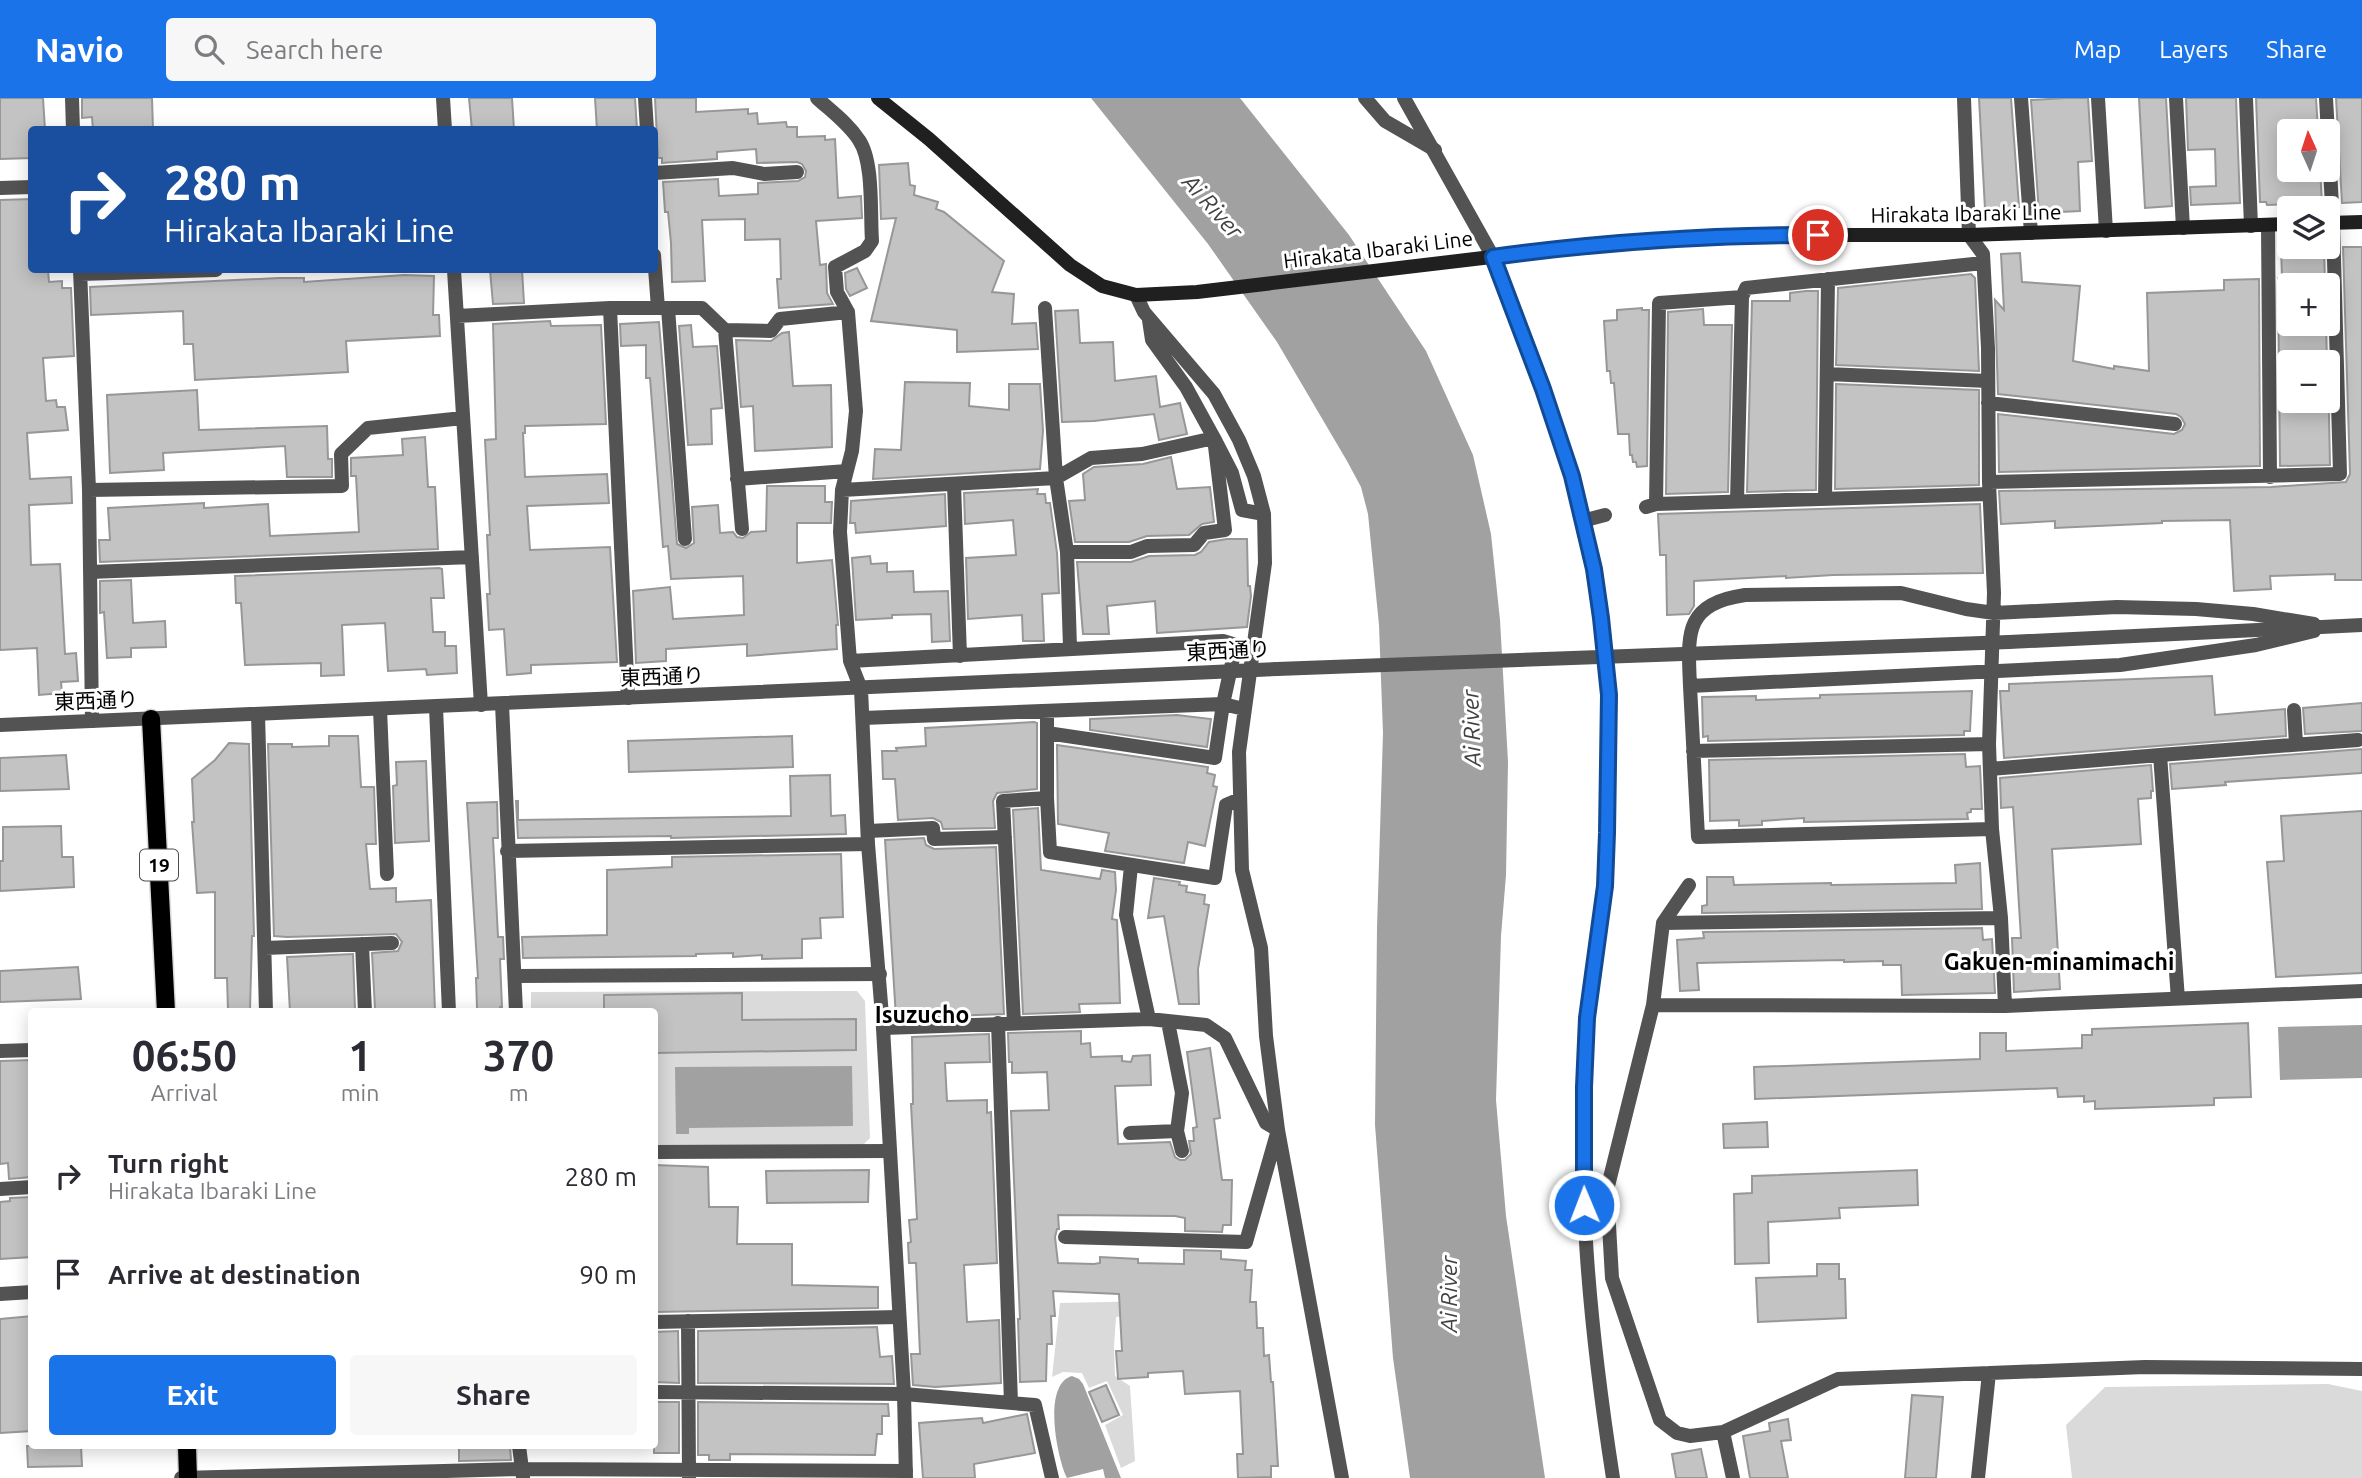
<!DOCTYPE html>
<meta charset="utf-8">
<style>
:root{--surface:#fff;--page:#f7f7f7;--text:#2b2b33;--muted:#7c7c81;--accent:#1a73e8}
body{margin:0;font-family:Ubuntu,"Noto Sans JP",sans-serif;background:var(--page);color:var(--text);height:100vh;display:flex;flex-direction:column;font-size:26px;white-space:nowrap}
*{box-sizing:border-box;margin:0}
p{font-size:23px;color:var(--muted)}
.icon{flex:none;width:38px;height:38px;fill:none;stroke:currentColor;stroke-width:2;stroke-linecap:round;stroke-linejoin:round}
.map{position:relative;flex:1;overflow:hidden}
.drawer{position:absolute;left:28px;top:910px;width:630px;height:441px;display:flex;flex-direction:column;background:var(--surface);border-radius:7px;box-shadow:0 4px 18px #0003}
.drawer>*{flex:none}
.top-card{position:absolute;left:28px;top:28px;width:630px;height:147px;border-radius:7px;box-shadow:0 4px 18px #0003;background:#1a4fa0;color:#fff;overflow:hidden}
.needle{width:46px;rotate:357deg}
.fabs{position:absolute;left:2277px;top:21px;display:grid;gap:14px}
.fabs a{display:grid;place-items:center;width:63px;height:63px;border-radius:7px;background:var(--surface);box-shadow:0 4px 18px #0003;font-size:35px}
.pin{position:absolute;display:grid;place-items:center;width:60px;height:60px;color:#fff;margin:-30px;border:4px solid #fff;border-radius:50%;box-shadow:0 2px 7px #0007}
.me{position:absolute;width:77px;margin:-38px;rotate:359deg;stroke-linejoin:round;filter:drop-shadow(0 0 5px #0008)}
.turn{display:flex;align-items:center;gap:24px;height:147px;padding:0 21px;font-size:32px}
.turn .icon{width:91px;height:91px;stroke-width:2.5}
.turn b{display:block;font-size:49px;line-height:60px}
.eta{display:flex;justify-content:space-evenly;align-items:center;height:119px;text-align:center}
.eta b{font-size:42px;font-weight:700;line-height:49px}
.primary-button{display:flex;gap:14px;margin-top:auto;padding:14px 21px}
.primary-button a{flex:1;height:80px;border-radius:7px;background:var(--accent);color:#fff;font-size:28px;font-weight:700;line-height:80px;text-align:center}
.primary-button a+a{background:var(--page);color:var(--text)}
ul{padding:0;list-style:none}
li{display:flex;align-items:center;gap:21px;height:98px;padding:0 21px}
li div{flex:1}
li b{display:block;font-size:26px}
li em{font-style:normal}
header{display:flex;align-items:center;gap:42px;box-sizing:border-box;height:98px;padding:0 35px;background:var(--accent);color:#fff}
header strong{font-size:33px}
nav{display:flex;gap:38px;margin-inline-start:auto;font-size:24px}
.search{width:490px;height:63px;background:var(--page);display:flex;align-items:center;gap:18px;box-sizing:border-box;padding:0 24px;border-radius:7px;color:var(--muted);font-size:26px}
.map>svg:first-child{display:block}
</style>
<header>
<strong>Navio</strong>
<div class="search"><svg class="icon" aria-label="search" viewBox="0 0 24 24"><circle cx="10" cy="10" r="6"/><path d="M15 15l6 6"/></svg>Search here</div>
<nav><a>Map</a><a>Layers</a><a>Share</a></nav>
</header>
<div class="map">
<svg width="2362" height="1380" viewBox="0 0 2362 1380">
<rect width="100%" height="100%" fill="#fff"/>
<path fill="#dadada" d="M857,893L865,903L870,1040L863,1047L655,1049L654,914H531V894Z
M1204,1202L1173,1214L1116,1219L1114,1248L1115,1278L1130,1288L1135,1363L1121,1370L1105,1327L1123,1317L1107,1283L1089,1290L1082,1275L1063,1274L1052,1279L1060,1205Z
M2328,1286L2362,1293V1380H2072L2066,1327L2105,1289Z"/>
<path fill="#a1a1a1" d="M1091,0H1240L1349,137L1426,253L1473,357L1491,436L1500,522L1508,664L1506,777L1501,838L1496,1002L1506,1118L1545,1380H1410L1393,1260L1375,1027L1377,830L1383,635L1379,527L1368,416L1361,389L1347,363L1277,244L1208,146Z
M2362,927V980L2280,982L2278,929Z
M852,968L853,1028L689,1030V1036H676L675,969Z
M1072,1278L1079,1281L1083,1286L1121,1380H1105L1103,1371L1067,1380C1057,1360 1042,1286 1072,1278Z"/>
<path fill="#c3c3c3" stroke="#979797" stroke-width="2" d="M0,0H43L45,32H32V60L0,61Z
M82,0H152L153,32H93L92,19L82,20Z
M469,0H512L514,32H472Z
M595,0H635L637,32H597Z
M655,0H696V14L748,11V16L757,15L758,26L786,24L787,29H797V39L825,38V42L835,41L838,100L861,98L862,120L816,123L820,167L826,166L827,195L833,206L779,210L777,181H781L780,141L745,142V121L702,122L705,183L672,184L671,145L668,114H665L663,84L718,81L719,98L758,96V85L798,83L805,79L806,73L802,66L797,64L757,65L756,51L717,54V61L662,65V60H658Z
M1979,0H2011L2019,109L1985,111Z
M2066,0H2088L2092,63L2078,64L2080,113L2039,115L2031,2Z
M2139,0H2166L2172,108L2145,110Z
M2186,0H2236L2240,105L2191,107L2190,89L2216,88L2215,51L2188,52Z
M2256,0H2316L2318,33H2289V72H2320L2322,105L2267,107L2266,104H2260Z
M2336,0H2362V104L2342,105Z
M908,65L910,87L915,88L914,97L938,104L936,111L944,114L1004,163L992,194L1014,196L1012,226L1036,225L1038,251L957,254V232L871,223L896,120L881,121L879,67Z
M32,101V172H48L49,184L62,183V190H71L74,258L43,260L46,303L56,302L57,309H65L68,332L27,335L30,381L71,379L72,405L29,407L31,467L60,466L65,556L76,555L78,583L61,584L62,595L39,597L37,550L0,552V102Z
M2281,149H2324L2325,187H2289V226H2326L2327,264H2289V303H2328V273L2330,367L2280,368L2278,180L2282,179Z
M2343,149H2362V482H2335V476L2270,478L2271,491L2234,493L2230,422L2162,423V425L2055,430V423L2001,426L1999,393L2271,389L2346,384L2350,376Z
M2020,155L2022,184L2080,188L2073,263L2114,271V268L2149,273L2147,195L2224,192V182L2259,181L2260,368L1999,374L1998,316L2174,336L2182,332L2185,326L2181,319L2176,316L1998,296L1995,202L2004,212L2001,156Z
M857,170L867,190L850,198L846,191L845,175Z
M490,172H522L524,205L493,206Z
M1971,176L1975,180L1979,273L1836,267L1838,190Z
M404,177L434,178L433,217H439L440,238L346,243L348,274L195,282L193,246H184L183,213L91,217L90,189L279,180H304V184Z
M1806,193H1818L1816,392L1747,394L1752,203H1790V195Z
M1642,210V212H1649L1647,368L1637,369L1636,364H1633L1632,357H1630L1629,336H1618L1614,285H1611L1610,273H1607L1604,223L1617,222V212Z
M1703,211L1704,227H1732L1728,394L1666,396L1668,214Z
M1078,212L1080,245L1113,244L1115,283L1156,278L1160,309L1180,305L1187,336L1159,342L1154,316L1094,323L1062,324L1055,213Z
M550,223L551,228L601,227L606,326L525,328V335H523L525,379L607,376L609,405L527,408L530,452L610,449L617,564L531,567V575L507,577L504,531L489,532L487,496H490L487,437H490L485,342L496,341L493,226Z
M659,224L677,446L686,450L694,445L692,409L718,407L720,435L733,434L737,439L743,440L751,434L766,433L767,388H825V404H832L831,425H797V465L832,462L838,527H836L837,551L747,558V546L666,551V563L636,565L633,493L670,489L673,521L744,517L743,478L671,481L668,448L663,449L650,280H646V247L621,248L620,226Z
M691,227L693,249L717,248L722,310L711,311L712,346L688,347L679,228Z
M789,234L793,288L831,287L832,349L755,353L753,308L741,309L736,242L771,243L782,235Z
M905,284L970,285L969,308L1009,312V286H1040L1043,333L1040,371L873,381L875,351L901,352Z
M1836,286L1979,292V387L1835,391Z
M197,292L199,332L327,328L328,361H332V379H287L285,348L163,355L164,372L110,375L107,297Z
M425,339L428,389H435L438,451L100,464L99,442H110L108,410L204,405V410L268,406L270,438L359,434L356,378H351V360L403,357L402,341Z
M1171,359L1177,391L1210,389L1214,424L1202,426L1189,437L1147,438L1129,444H1075L1069,403L1085,402L1083,376L1094,369L1143,366Z
M1038,391L1037,396H1045L1046,405H1050L1057,455L1059,495L1042,496L1044,543H1023L1022,517L968,521L966,460L1016,457L1013,422L965,426L964,395Z
M945,396L946,428L856,435L855,425H850L851,403Z
M1980,406L1983,475L1833,477L1786,480V478L1694,483V508L1689,516L1667,517L1666,457H1660L1658,416Z
M1227,441H1247L1248,488H1250L1251,498L1247,529L1157,535L1155,503L1107,508L1109,536H1083L1077,464H1131L1149,458L1195,457L1201,454L1209,444Z
M870,458L871,466L887,465V474L913,473L914,494L948,493L950,543L932,544L931,516L892,517V520L856,522L852,460Z
M439,470L442,471L444,500H431L433,534H445V548H456L457,575L427,577L426,571L388,573L385,525L342,527L344,577L321,578V565L245,567L241,505H236L235,478Z
M131,482L133,525L165,523L166,549L131,550V559L107,560L104,514L100,515V483Z
M2212,578L2215,617L2285,611L2286,638L2004,660L2000,593H2009V586Z
M1972,593L1970,633H1964V637L1708,643V638L1703,639L1702,599L1756,598V602L1820,600V597Z
M2362,605V633L2305,636L2303,610Z
M1177,617L1211,621L1207,649L1090,632V621Z
M1034,624L1037,625V691L997,695L993,703L995,730L943,731L941,724L933,720L898,722L895,681H883L882,653H897L896,650L926,648L925,630Z
M329,638H358L361,689H374L376,746H366L370,791L396,790V804L431,802L435,914H382V911H375L372,855L398,853L402,844L396,836L287,839L274,838L268,646H292V649L329,648Z
M792,638L793,669L629,674L628,643Z
M229,645L249,646L254,838H252L250,912H228L227,880H215V794L197,795L192,724H194L192,681L215,662Z
M1057,647L1208,669L1207,675L1215,677L1213,688L1217,689L1205,748L1188,744L1184,765L1105,753L1109,735L1058,726Z
M2362,651V675L2225,684L2226,687L2172,691L2170,666Z
M1965,656L1966,669L1980,668L1982,711H1971V714L1967,715L1968,721L1804,724V720L1762,723V727L1739,728V722L1710,723L1709,662Z
M66,657L69,691L0,693V660Z
M426,663L429,743L395,745L393,688L397,687L396,664Z
M2151,667L2153,693H2151V700L2138,701L2141,746L2052,751L2060,891L2014,894L2012,840H2021L2013,709L2001,710L2000,680Z
M830,677L831,718L845,717L846,736L671,740V738L518,740L516,703H518V722L791,718L790,678Z
M497,704L498,740H493L498,839H503L504,861H500L502,909H500V914H479L477,910L476,880H478L467,705Z
M1038,710L1041,772L1100,781L1102,772L1115,774L1116,792L1112,821L1117,822L1120,905L1079,906L1080,914L1023,916L1013,712Z
M2362,713V875L2276,879L2267,764L2284,763L2281,718Z
M61,728L62,759H73L74,789L0,793V763H3V729Z
M924,740L926,747L934,751L996,749L1004,916L896,920L885,742Z
M841,756L843,819L820,820L821,840L802,841V860L762,861V857L733,859V855L696,856V858L523,860L522,839L607,837V772L672,769V759Z
M1980,765L1982,811L1702,815V808L1707,807V779H1733L1734,787L1831,785V787L1956,785L1955,767Z
M1154,780L1180,784L1179,787L1187,788L1186,794L1205,797L1204,806L1209,807L1198,871L1199,906H1179L1164,818L1148,820Z
M1982,830L1983,842L1992,841L1995,895L1902,897L1901,867H1883V863L1844,864V862L1697,865L1699,892L1680,893L1677,842L1704,840L1703,834Z
M353,856L355,911L290,914L287,859Z
M78,869L81,901L0,904V873Z
M742,895V922L856,921V952L654,955V914H604V897Z
M2248,925L2251,999L2214,1000V1007L2095,1011V1003L2084,1004V998L2058,999L2057,990L1755,1001L1754,969L1980,961V935H2006V953L2082,950V937H2092V931Z
M1081,933V946L1090,945L1091,959L1122,958V963L1131,964L1133,958L1150,957L1151,987L1115,988L1118,1046L1170,1044L1175,1059L1180,1062H1185L1191,1056L1189,1043H1194L1193,1030L1197,1029L1187,954L1210,950L1220,1020L1214,1021L1222,1082H1232L1231,1127H1223L1222,1134L1185,1133V1120L1175,1118L1058,1117L1059,1131H1057L1055,1139L1058,1165L1094,1166L1100,1165V1159L1138,1161V1165L1184,1166V1152L1221,1153V1161L1246,1163L1245,1172H1252L1250,1204H1256L1257,1230H1263L1264,1258L1269,1257L1271,1284H1273L1278,1368H1271V1379L1238,1380L1237,1356H1243L1240,1293L1185,1296L1183,1273L1148,1275V1279L1118,1281L1116,1253H1122L1119,1196L1053,1193L1055,1218H1051L1052,1246H1047L1046,1283L1020,1284L1018,1221H1020L1011,1013L1049,1012L1047,974L1012,975V964H1009L1008,935Z
M989,936L990,964L945,965L947,1003L987,1002V1015L991,1014L997,1165L964,1167L967,1224L999,1222L1001,1285L935,1289L913,1287L911,1256H920L916,1165H909L908,1145L911,1144L909,1122L917,1121L911,1006H913L912,939Z
M32,962V1079L9,1081L8,1065L0,1066V963Z
M1767,1024L1768,1049L1724,1050L1723,1026Z
M654,1067L708,1069L709,1109H738L737,1146H792V1187L878,1189V1210L654,1214Z
M869,1072L868,1104L767,1105L766,1073Z
M1917,1072L1918,1107L1839,1110L1840,1120L1768,1124L1769,1165L1735,1166L1734,1096L1752,1095V1078Z
M32,1099V1159L0,1161V1104L10,1103V1100Z
M1817,1166H1839V1181H1845L1846,1220L1758,1224L1756,1180L1817,1178Z
M32,1218V1333L0,1335V1221Z
M877,1229L880,1259L892,1258L894,1286L698,1285V1233Z
M678,1233L679,1285L654,1284V1234Z
M1106,1287L1119,1317L1102,1324L1089,1294Z
M1912,1297L1943,1299L1936,1380H1905Z
M654,1304H679V1355H654Z
M698,1304L888,1306L889,1318H882V1336H877L875,1357L730,1356V1362H709V1357H698Z
M1027,1316L1035,1355L974,1366L975,1380H923L919,1325L982,1320L983,1325Z
M1788,1321L1791,1342L1781,1343L1788,1380H1750L1743,1338L1770,1333L1769,1325Z
M27,1348H81L82,1368L28,1369Z
M459,1348H510L511,1362L459,1363Z
M1701,1351L1707,1380H1676L1672,1356Z"/>
<g fill="none" stroke-linecap="round" stroke-linejoin="round">
<defs>
<path id="primary" d="M151,621L166,914
M187,1348L188,1380"/>
</defs>
<use href="#primary" stroke="#dbdbdb" stroke-width="21"/>
<path stroke="#535353" stroke-width="14" d="M72,0L73,32
M443,0L445,32
M645,0L647,32
M817,0C831,13 848,25 859,42C874,64 870,116 872,143L865,153L835,169L837,194L848,214L856,313L852,353L842,392L840,434L850,563L861,591
M1365,0L1385,23L1435,52
M1964,0L1969,137L1983,156L1988,250L1989,384L1994,495L1989,646L1992,731L2001,820L2005,908
M2021,0L2031,135
M2098,0L2106,133
M2176,0L2183,130
M2246,0L2251,128
M654,75L733,70L764,76L797,74
M0,90L32,89
M2268,127L2270,379
M654,157L658,210
M80,172L89,392L92,623
M454,172L481,607
M80,176L216,172
M1136,197L1144,214L1214,296L1239,342L1254,378L1264,416L1265,465L1239,654L1242,772L1261,850L1266,938L1278,1032L1342,1380
M610,210L628,600
M668,210L685,441
M1045,210L1056,380L1067,454L1070,550
M457,218L610,210H702L725,232L771,233L780,221L848,214
M725,232L742,431
M1827,276L1988,283
M1988,305L2175,326
M737,381L847,373
M1989,384L2340,376L2333,125L2326,0
M954,386L960,558
M89,392L342,388L341,356L368,330L463,320
M842,392L1056,380L1091,360L1142,356L1214,340L1232,375L1242,412L1264,416
M1825,401L1828,181
M1737,403L1742,199
M1656,406L1659,205L1742,199L1746,190L1983,165
M1646,409L1656,406L1989,396
M1582,423L1605,417
M1067,454H1131L1147,448L1194,447L1204,435L1225,432L1214,340L1186,289L1152,242L1149,222
M90,474L472,459
M1605,558C1609,603 1608,646 1608,690C1607,724 1608,758 1605,791C1600,835 1591,878 1587,922C1575,1078 1589,1226 1613,1380
M850,563L1223,543L1236,547L1223,606L1215,660L1047,635
M1690,588C1688,537 1683,506 1745,497L1901,495L1966,511L1994,515L2117,509L2196,511L2253,516L2314,526
M502,606L516,914
M436,609L449,914
M380,611L387,776
M2294,612L2296,646
M258,616L266,914
M863,620L1223,606L1244,611
M1693,653L1989,646
M2160,657L2358,642
M1990,671L2160,657L2178,901
M1047,700L1050,754L1215,780L1226,707L1240,701
M1992,731L1698,739L1690,588L2120,567L2256,547L2314,533
M868,733L933,730L934,741L1005,739
M507,753L868,746
M1131,768L1126,817L1149,921
M2001,820L1663,825L1653,907L1607,1092L1612,1180L1660,1322L1677,1335L1690,1338L1723,1334L1838,1281L2145,1269L2362,1271
M1663,825L1689,787
M362,846L365,914
M265,850L392,845
M515,878L880,876
M1653,907L2005,908L2362,893
M1168,924L1182,995L1177,1033L1182,1053
M998,925L1011,1305
M1014,925L1003,703L1047,700V613
M883,930L1149,921L1206,927L1225,940L1266,1025L1278,1032L1246,1144L1065,1139
M0,953L32,952
M1130,1035L1177,1033
M654,1054L890,1053
M0,1091L32,1089
M0,1196L32,1194
M688,1223L689,1379
M654,1224L899,1219
M654,1294L904,1296L1035,1307L1052,1380
M1723,1334L1733,1380
M519,1348L523,1379
M181,1380L522,1371L906,1373
M1978,1380L1989,1275"/>
<path stroke="#535353" stroke-width="14" d="M1404,0L1493,159L1543,291L1572,378L1594,472L1605,558
M2009,544L2362,527
M1277,571L1655,557
M861,591L868,746L883,930L904,1296L906,1380
M0,627L1214,574"/>
<path stroke="#202020" stroke-width="14" d="M878,0L929,41L1070,167L1102,188L1136,197L1197,194L1525,155L1663,141L1744,137H1969L2289,126
M2328,125L2362,124"/>
<use href="#primary" stroke="#000" stroke-width="18"/>
<path stroke="#535353" stroke-width="14" d="M1655,557L2009,544
M1214,574L1277,571"/>
</g>
<g fill="none" stroke-linecap="round" stroke-linejoin="round">
<defs>
<path id="route" d="M1584,1107V989L1587,920L1605,788L1607,735L1609,597L1601,520L1594,471L1572,378L1543,291L1493,159C1601,144 1709,137 1818,137"/>
</defs>
<use href="#route" stroke="#114b97" stroke-width="18"/>
<use href="#route" stroke="#1a73e8" stroke-width="12"/>
</g>
<g text-anchor="middle" dominant-baseline="central" stroke-width="6" stroke-linejoin="round" paint-order="stroke">
<rect fill="#fff" stroke="#4c4c4c" stroke-width="2" x="140" y="751.5" width="38" height="31" rx="5"/>
<g font-size="19" font-weight="bold" fill="#000">
<text x="159" y="767">19</text>
</g>
<g font-size="21" fill="#000" stroke="#fff">
<text transform="translate(1966 115) rotate(-1)">Hirakata Ibaraki Line</text>
<text transform="translate(1378 151) rotate(-7)">Hirakata Ibaraki Line</text>
<text transform="translate(1228 552) rotate(-3)">東西通り</text>
<text transform="translate(662 578) rotate(-2)">東西通り</text>
<text transform="translate(96 602) rotate(-2)">東西通り</text>
</g>
<g font-size="23" font-style="italic" fill="#424242" stroke="#fff">
<text transform="translate(1213 108) rotate(48)">Ai River</text>
<text transform="translate(1471 630) rotate(-92)">Ai River</text>
<text transform="translate(1448 1196) rotate(-90)">Ai River</text>
</g>
<g font-size="23" font-weight="bold" fill="#000" stroke="#fff">
<text x="2059" y="863">Gakuen-minamimachi</text>
<text x="922" y="916">Isuzucho</text>
</g>
</g>
</svg>
<div class="fabs">
<a><svg class="needle" viewBox="-14 -14 28 28"><path d="M0-13l5 13h-10z" fill="#e53935"/><path d="M0 13l5-13h-10z" fill="#7c7c81"/></svg></a>
<a><svg class="icon" aria-label="layers" viewBox="0 0 24 24"><path d="M12 4l9 5-9 5-9-5zM3 14l9 5 9-5"/></svg></a>
<a>+</a>
<a>−</a>
</div>
<div class="pin" style="left:1818px;top:137px;background:#d93025"><svg class="icon" aria-label="arrive" viewBox="0 0 24 24"><path d="M6 21V4h12l-3 4 3 4H6"/></svg></div>
<svg class="me" style="left:1584px;top:1107px" viewBox="-20 -20 40 40"><circle r="17" fill="#1a73e8" stroke="#fff" stroke-width="3"/><path d="M0-11L8 9 0 5-8 9z" fill="#fff"/></svg>
<div class="top-card">
<div class="turn"><svg class="icon" aria-label="right" viewBox="0 0 24 24"><path d="M7 20v-9h11M14 6l5 5-5 5"/></svg><div><b>280 m</b>Hirakata Ibaraki Line</div></div>
</div>
<section class="drawer">
<div class="eta">
<div><b>06:50</b><p>Arrival</p></div>
<div><b>1</b><p>min</p></div>
<div><b>370</b><p>m</p></div>
</div>
<ul>
<li><svg class="icon" aria-label="right" viewBox="0 0 24 24"><path d="M7 20v-9h11M14 6l5 5-5 5"/></svg><div><b>Turn right</b><p>Hirakata Ibaraki Line</p></div><em>280 m</em></li>
<li><svg class="icon" aria-label="arrive" viewBox="0 0 24 24"><path d="M6 21V4h12l-3 4 3 4H6"/></svg><div><b>Arrive at destination</b></div><em>90 m</em></li>
</ul>
<div class="primary-button"><a>Exit</a><a>Share</a></div>
</section>
</div>
